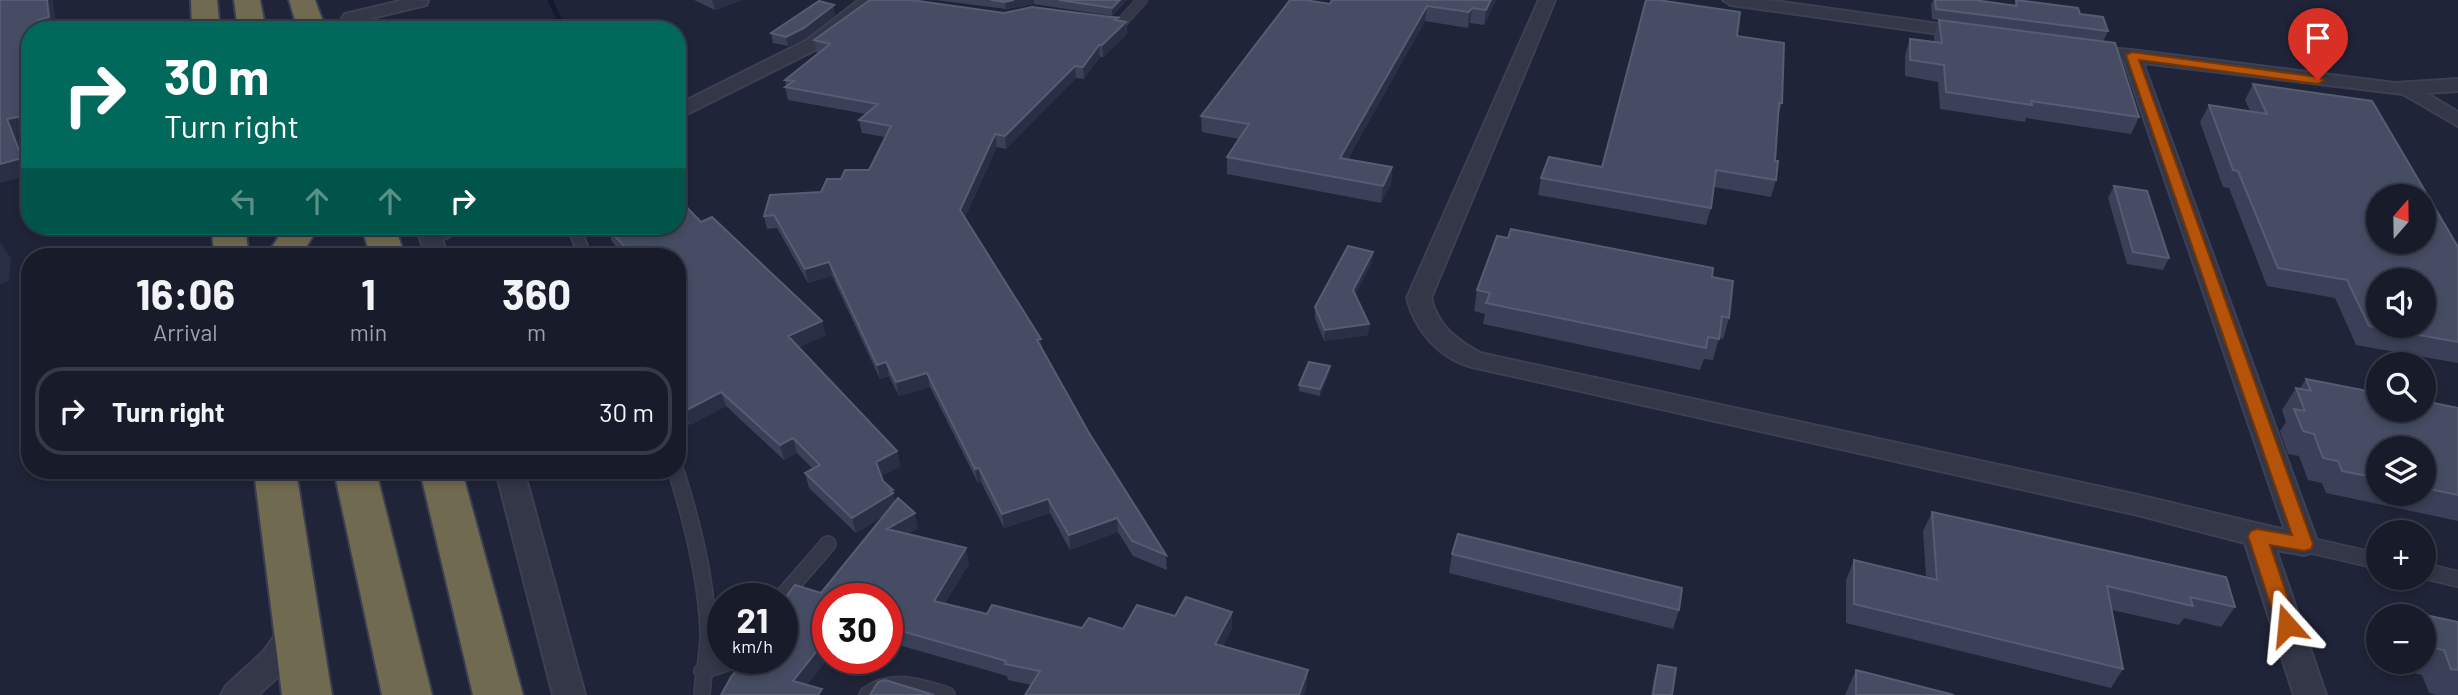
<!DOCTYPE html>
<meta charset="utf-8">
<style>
:root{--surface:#171b2a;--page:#202432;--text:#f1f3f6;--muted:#9ea1a8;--line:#363947}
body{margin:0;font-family:Barlow,sans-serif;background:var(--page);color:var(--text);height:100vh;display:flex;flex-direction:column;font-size:26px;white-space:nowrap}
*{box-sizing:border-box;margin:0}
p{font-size:23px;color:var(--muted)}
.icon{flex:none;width:38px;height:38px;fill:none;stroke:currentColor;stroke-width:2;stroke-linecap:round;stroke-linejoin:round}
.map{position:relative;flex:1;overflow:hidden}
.drawer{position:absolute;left:21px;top:248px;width:665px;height:231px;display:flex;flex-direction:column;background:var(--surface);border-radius:28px;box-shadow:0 4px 10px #0003,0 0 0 2px var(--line)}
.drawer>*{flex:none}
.hud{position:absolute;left:21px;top:21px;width:665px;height:214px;border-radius:28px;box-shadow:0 4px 10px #0003,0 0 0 2px var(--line);background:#00695c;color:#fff;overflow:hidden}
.needle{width:46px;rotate:20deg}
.controls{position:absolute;left:2366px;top:184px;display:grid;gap:14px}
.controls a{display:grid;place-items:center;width:70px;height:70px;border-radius:50%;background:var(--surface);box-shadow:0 4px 10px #0003,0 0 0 2px var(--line);font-size:35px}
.speed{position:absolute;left:707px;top:583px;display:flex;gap:14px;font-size:35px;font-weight:700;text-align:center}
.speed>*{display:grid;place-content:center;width:91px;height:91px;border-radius:50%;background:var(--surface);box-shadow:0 4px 10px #0003,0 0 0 2px var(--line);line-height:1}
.speed small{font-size:18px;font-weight:400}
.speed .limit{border:10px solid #d22;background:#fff;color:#111}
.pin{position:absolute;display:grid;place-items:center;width:60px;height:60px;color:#fff;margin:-72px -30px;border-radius:50% 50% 50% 0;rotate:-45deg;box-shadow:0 0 7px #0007}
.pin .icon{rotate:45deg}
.me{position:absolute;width:77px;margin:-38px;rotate:342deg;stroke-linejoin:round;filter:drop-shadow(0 0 5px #0008)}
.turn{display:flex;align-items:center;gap:24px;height:147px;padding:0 28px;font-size:32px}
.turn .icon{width:91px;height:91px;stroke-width:2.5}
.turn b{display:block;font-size:49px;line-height:60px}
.lanes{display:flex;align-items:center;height:66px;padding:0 28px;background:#0003;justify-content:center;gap:35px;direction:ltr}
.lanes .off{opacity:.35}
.eta{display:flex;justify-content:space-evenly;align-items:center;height:119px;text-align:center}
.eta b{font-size:42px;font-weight:700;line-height:49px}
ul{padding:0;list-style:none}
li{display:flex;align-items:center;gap:21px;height:88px;margin:0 14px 10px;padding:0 14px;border:4px solid var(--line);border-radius:28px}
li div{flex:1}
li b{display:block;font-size:26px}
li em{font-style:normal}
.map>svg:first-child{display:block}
</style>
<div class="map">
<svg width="2458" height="695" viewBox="0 0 2458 695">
<rect width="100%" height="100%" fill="#1f2438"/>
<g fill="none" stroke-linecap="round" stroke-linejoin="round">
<path stroke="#131935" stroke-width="5" d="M550,0L564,30"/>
<defs>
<path id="lane-far2" d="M1106,22H1122L1142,0"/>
<path id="lane-far1" d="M578,226L577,236L586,257"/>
<path id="lane" d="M676,471C692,522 706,576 708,630C709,652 703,673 702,695
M2304,544L2378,561
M2424,571L2458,579
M781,598L828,544
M702,671L727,663L731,658
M867,695C892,677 920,686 947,695"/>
<path id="street" d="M404,0L428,1L426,5L351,23L342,18L345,14Z
M859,0H877L819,48L677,119V105L807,40Z
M1539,0H1555L1431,298C1438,326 1455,339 1480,353L2138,495L2285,530L2124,60L2112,58L2109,54L2118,49L2131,50L2395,83L2458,79V91L2426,93L2458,112V126L2403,94L2143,63L2318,544L2314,552L2304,555L2276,550L2326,695H2294L2245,543L2138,515L1472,367C1439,358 1415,330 1407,298Z
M1723,0H1767L1968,28L1977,33L1968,38L1731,5Z
M415,226H464L461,231L442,240L449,257H427Z
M496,471H524L585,695H553Z
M296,618L307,621L311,630L286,669L258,695H221L226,686L264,651L285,621Z"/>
<path id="highway" d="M191,0H217L220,30H192Z
M234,0H260L266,30H238Z
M289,0H315L326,30H298Z
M211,226H245L249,257H215Z
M285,226H317L318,228L300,257H266Z
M361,226H395L405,257H371Z
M254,471H296L332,695H282Z
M334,471H376L432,695H382Z
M420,471H462L523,695H473Z"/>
</defs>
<use href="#lane-far2" stroke="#3c4052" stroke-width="12"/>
<use href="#lane-far1" stroke="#3c4052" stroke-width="15"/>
<use href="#lane" stroke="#3c4052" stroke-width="18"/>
<use href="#street" stroke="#3c4052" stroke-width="4"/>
<use href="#highway" stroke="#3b3e50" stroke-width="4"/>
<use href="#lane-far2" stroke="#333748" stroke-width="10"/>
<use href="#lane-far1" stroke="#333748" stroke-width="11"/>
<use href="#lane" stroke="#333748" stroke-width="15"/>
<use href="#street" fill="#333748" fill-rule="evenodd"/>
<use href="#highway" fill="#6f6a50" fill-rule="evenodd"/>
</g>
<path fill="#3a4057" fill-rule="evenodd" d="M694,0H742L715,10Z
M936,0H1127L1112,16L1034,4L1006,9Z
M1332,0H1496L1484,25L1470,23L1468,28L1425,21L1348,159L1392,167L1391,184L1381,203L1227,174V157L1239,139L1202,132L1201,116L1330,4Z
M1933,0H1974L2014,5L2016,0L2080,14L2108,31L2103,42L2139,117L2131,134L2026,118L2025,122L1940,109L1938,82L1905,76V55L1910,39L1934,42V36L1939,20L1932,19L1931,5Z
M1004,13L1118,21L1126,22L1127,34L1103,57H1100L1084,79L1076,78L1006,149L997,147L965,217L1089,433L1166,555L1167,570L1133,556L1118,532L1070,550L1050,513L1004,528L981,482L978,483L930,387L899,396L889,376L880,379L832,276L808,283L777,228L767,229L764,216L821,192L841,179L869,170L885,137L862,133L859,120L866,114L788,100L785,87L786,86L785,80L818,53L816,52L814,40Z
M835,15L806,38L788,46L773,43L771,33Z
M1737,36L1782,103L1779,113L1775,161L1776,180L1771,197L1714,187L1711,208L1706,225L1538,195L1541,178L1602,167Z
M2253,84L2458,247V363L2356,345L2335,298L2267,286L2229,188L2223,187L2200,122L2209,105L2250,111L2245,100Z
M2114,186L2169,258L2163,270L2127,264L2108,198Z
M701,222L826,335L799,347L897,451L900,466L881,476L883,481L895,501L918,528L908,534L969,564L945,603L987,614L1082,628L1123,629L1175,616L1232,628L1223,646L1307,686L1304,695H1025L1031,685L1008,680L1007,676L902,646L887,649V598H828V658L807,685L721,695L821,593L883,516L856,533L809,488L805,473L813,469L797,453L784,460L726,406L690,425L677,414V257H614V255L622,252L612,242L607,228Z
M1373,252L1372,262L1355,295L1369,324L1368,335L1324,341L1315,318V307Z
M1712,277L1729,318L1723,339L1719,338L1713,360L1704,359L1700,370L1483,324L1485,314L1474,311L1477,290Z
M1330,366L1329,373L1320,396L1299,391V385Z
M2306,379L2458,408V521L2326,493L2322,483L2308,480L2299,456L2288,454L2280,431L2286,422L2282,410L2296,388H2300ZM2378,448H2424V494H2378Z
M1932,512L2235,607L2221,627L2184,618L2179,625L2112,610L2123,669L2111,688L1846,623V580L1854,560L1926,577L1923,531Z
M1452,554L1679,610L1673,629L1449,573Z
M2388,607L2458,622V695H2437L2429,693L2422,675L2381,665L2380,662H2424V616H2381Z
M2378,619V658L2368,631Z
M1658,665L1672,695H1651L1654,678Z
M1856,670L1954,695H1845Z"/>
<path fill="#2a2f46" d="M47,0H53L57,30H36L38,20Z
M712,0H742L715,10Z
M1014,0H1034V4L1006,9L1005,2Z
M1120,0H1127L1112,16V8Z
M1491,0H1496L1484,25L1486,10Z
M834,5L835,15L806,38L788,46L786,37Z
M1427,6L1425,21L1339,175L1340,158Z
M1472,8L1470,23L1468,28L1469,12Z
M1118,18V30L1126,22L1127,34L1103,57L1102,45Z
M1099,45L1100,57L1084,79L1083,67Z
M1075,66L1076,78L1006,149L1005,136Z
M30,115V133L17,135L30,167V175L0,183V164L7,119Z
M995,134L997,147L962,223L960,210Z
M1392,167L1391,184L1381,203L1383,186Z
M0,242L11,258L9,281L0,284Z
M1373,252L1372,262L1352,301L1353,290Z
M829,262L832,276L808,283L805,269Z
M822,321L826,335L792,350L788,336Z
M1369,324L1368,335L1324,341L1325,330Z
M1041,339L1043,353L1037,340Z
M886,362L889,376L880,379L877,365Z
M1330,366L1329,373L1320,396V389Z
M927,373L930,387L899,396L896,382Z
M721,392L726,406L690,425L685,411Z
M793,438L797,453L784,460L780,445Z
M897,451L900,466L879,477L876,462Z
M979,468L981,482L978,483L975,469Z
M893,490L896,508L856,533L852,518Z
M1048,499L1050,513L1004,528L1002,514Z
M915,513L918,528L891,545L887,529Z
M1117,518L1118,532L1070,550L1069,535Z
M966,548L969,564L937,616L934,601Z
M1232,612V628L1216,660L1215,644Z
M898,630L902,646L887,649V633Z
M828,637V658L799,695L793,681Z
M1308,670L1307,686L1304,695H1299Z"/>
<path fill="#464c63" stroke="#565c72" stroke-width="2" fill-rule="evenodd" d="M0,0H47L49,17L38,20L36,30H30V115L7,119L22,158L0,164Z
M870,0H911L1004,13L1032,7L1118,18L1115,20L1126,22L1102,45H1099L1083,67L1075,66L1005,136L995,134L960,210L1041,339L1037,340L1089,433L1166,555L1132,541L1117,518L1069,535L1048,499L1002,514L979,468L975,469L927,373L896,382L886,362L877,365L829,262L805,269L774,215L764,216L770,195L821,192L827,179H841L845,170H869L891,126L859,120L878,104L785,87L794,81L785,80L830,44L814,40Z
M991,0H1014L1005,2Z
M1059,0H1120L1112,8Z
M1290,0H1305L1330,4L1332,0H1491L1486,10L1472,8L1469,12L1427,6L1340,158L1392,167L1383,186L1227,157L1249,124L1201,116Z
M1646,0H1658L1740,12L1737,36L1784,43L1782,103H1779L1775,161H1778L1776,180L1716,170L1711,208L1541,178L1549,157L1602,167Z
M1935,0H1974L2017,6L2016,0L2078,8L2080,14L2103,17L2108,31L1936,9Z
M819,1L834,5L804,28L786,37L771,33Z
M1939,20L2115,43L2139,117L2031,101L2032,105L1946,92L1944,65L1910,60V39L1942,43Z
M2253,84L2372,101L2458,247V342L2369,326L2347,280L2278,268L2238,171L2233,170L2209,105L2267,114ZM2378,196H2424V242H2378ZM2378,280H2424V326H2378Z
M2114,186L2147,191L2169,258L2133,252Z
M677,197L701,222L712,217L822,321L788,336L897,451L876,462L883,481L893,490L890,491L893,493L852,518L805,473L820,465L793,438L780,445L721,392L685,411L677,404V393L682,390L677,386V257H615L614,255L628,250L607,228L613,226H677Z
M1511,229L1713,268L1712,277L1733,281L1729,318L1722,316L1719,339L1708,337L1706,348L1486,303L1490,293L1477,290L1497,236L1508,238Z
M1348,246L1373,252L1353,290L1369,324L1325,330L1315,307Z
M1309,362L1330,366L1320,389L1299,385Z
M2306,379L2378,393V410H2424V401L2458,408V495L2424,488V448H2378V478L2342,471L2338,461L2323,458L2314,434L2303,431L2294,409L2305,411L2296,388L2311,391Z
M898,498L915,513L887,529L966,548L934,601L987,614L992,605L1082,628L1089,618L1123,629L1137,605L1175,616L1186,597L1232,612L1215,644L1308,670L1299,695H1025L1040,671L1005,664L1006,661L898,630L887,633V598H828V637L793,681L822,689L818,695H721L731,677L746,658H782V602L795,585L821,593Z
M1932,512L2226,577L2235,607L2190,597L2193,606L2107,586L2123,669L1854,604V560L1937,580Z
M1458,534L1682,588L1679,610L1452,554Z
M2388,607L2458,622V670L2451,669L2444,650L2424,646V616H2392Z
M1658,665L1676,668L1672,695H1653Z
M1856,670L1954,695H1856Z
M885,680L934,695H870L878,682Z"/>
<path fill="#b45309" stroke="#753606" stroke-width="2" d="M2132,52L2318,77L2324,80L2318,84L2139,60L2313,544L2311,549L2304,551L2270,545L2297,625L2294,630L2287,633L2280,630L2277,625L2248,536L2251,531L2257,529L2292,535L2126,55Z"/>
</svg>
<div class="controls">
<a><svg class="needle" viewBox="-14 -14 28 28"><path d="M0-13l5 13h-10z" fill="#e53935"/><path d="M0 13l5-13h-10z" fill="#9ea1a8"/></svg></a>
<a><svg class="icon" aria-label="sound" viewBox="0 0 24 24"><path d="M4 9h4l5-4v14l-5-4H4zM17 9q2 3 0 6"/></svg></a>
<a><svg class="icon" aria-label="search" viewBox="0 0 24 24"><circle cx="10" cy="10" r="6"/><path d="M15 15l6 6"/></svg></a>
<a><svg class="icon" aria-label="layers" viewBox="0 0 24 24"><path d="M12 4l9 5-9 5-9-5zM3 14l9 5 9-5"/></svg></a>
<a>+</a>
<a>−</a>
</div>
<div class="speed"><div>21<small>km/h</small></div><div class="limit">30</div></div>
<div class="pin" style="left:2318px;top:80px;background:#d93025"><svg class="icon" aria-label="arrive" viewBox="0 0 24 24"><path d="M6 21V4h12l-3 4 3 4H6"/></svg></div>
<svg class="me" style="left:2287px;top:625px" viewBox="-20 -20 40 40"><path d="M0-17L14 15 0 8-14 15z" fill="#b45309" stroke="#fff" stroke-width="4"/></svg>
<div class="hud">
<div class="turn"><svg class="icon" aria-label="right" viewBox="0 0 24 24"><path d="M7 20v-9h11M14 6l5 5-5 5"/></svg><div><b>30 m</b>Turn right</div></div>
<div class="lanes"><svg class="icon off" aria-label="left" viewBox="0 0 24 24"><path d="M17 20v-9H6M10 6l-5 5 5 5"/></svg><svg class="icon off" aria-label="ahead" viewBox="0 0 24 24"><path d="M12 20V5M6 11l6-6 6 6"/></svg><svg class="icon off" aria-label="ahead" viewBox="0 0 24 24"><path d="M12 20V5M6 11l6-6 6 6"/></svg><svg class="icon" aria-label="right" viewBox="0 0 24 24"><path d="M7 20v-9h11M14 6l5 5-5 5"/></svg></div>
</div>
<section class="drawer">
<div class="eta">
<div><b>16:06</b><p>Arrival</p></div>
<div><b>1</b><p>min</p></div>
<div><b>360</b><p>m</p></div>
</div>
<ul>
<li><svg class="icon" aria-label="right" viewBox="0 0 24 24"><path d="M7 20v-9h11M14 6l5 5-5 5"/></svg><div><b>Turn right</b></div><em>30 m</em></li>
</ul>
</section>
</div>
